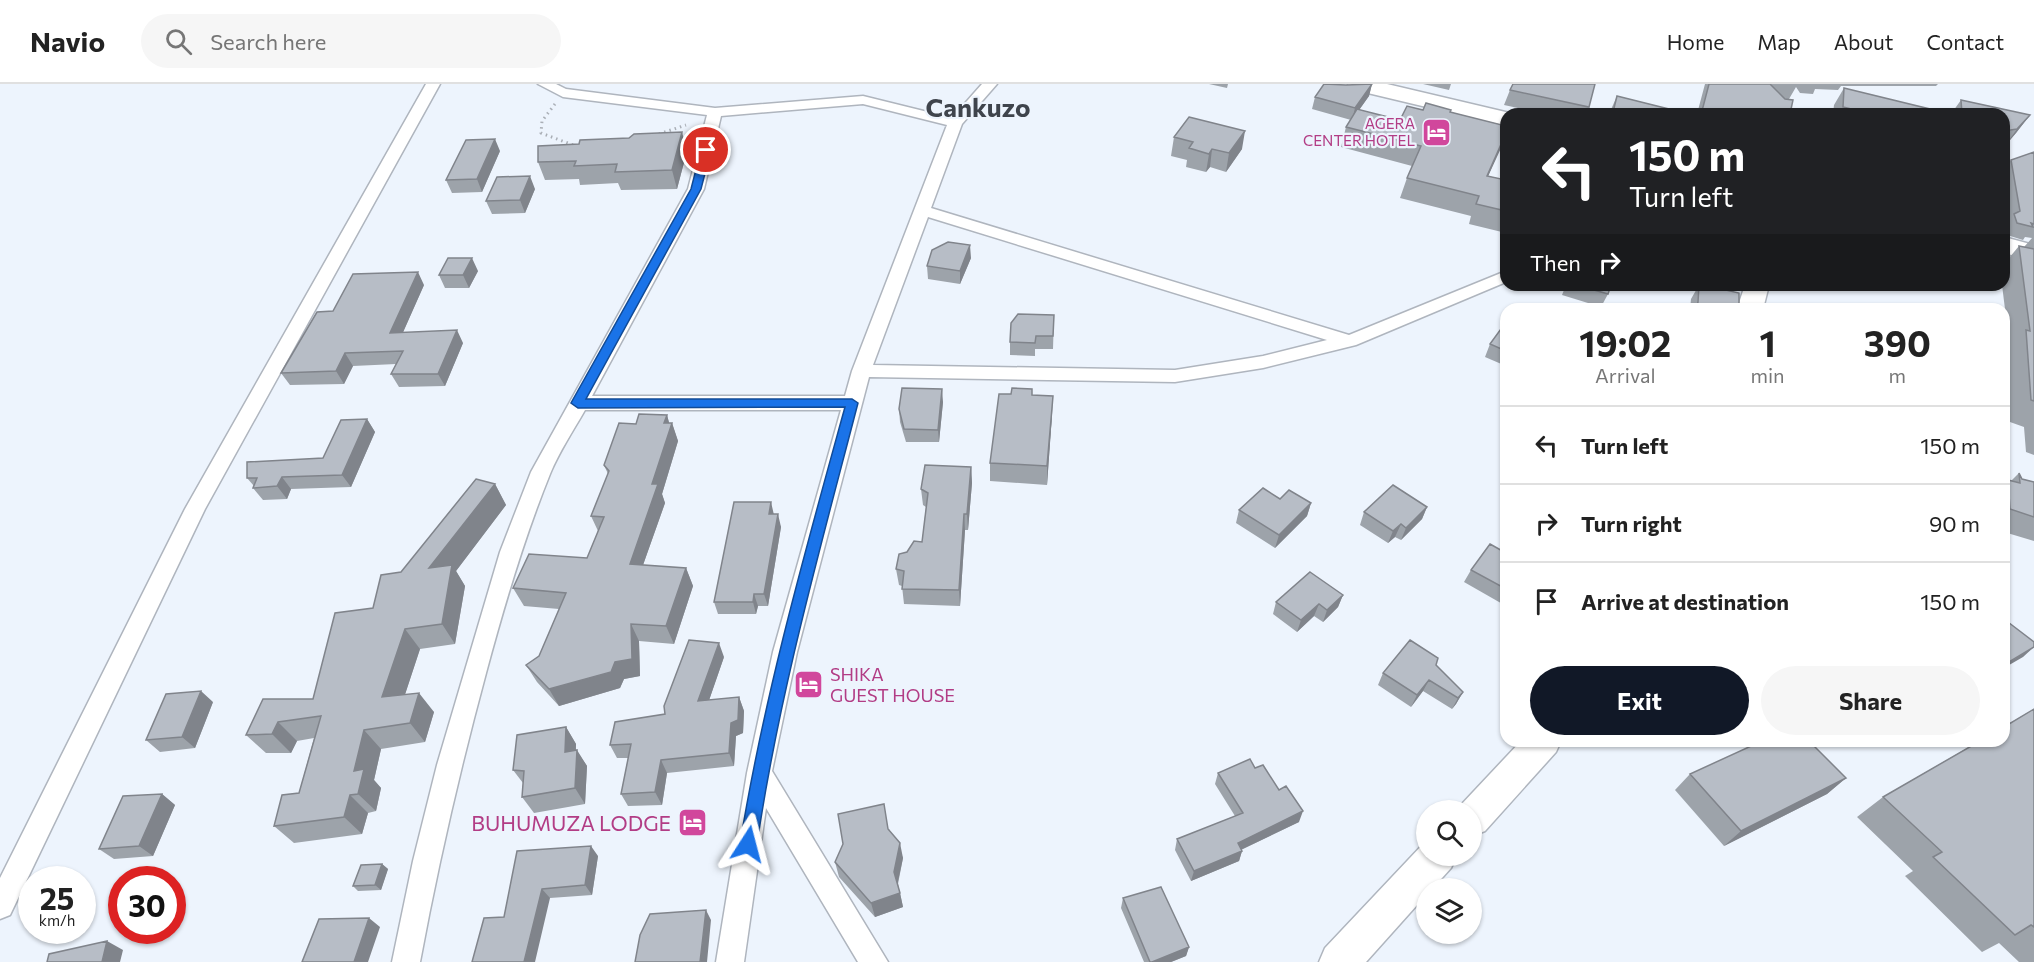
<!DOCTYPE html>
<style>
:root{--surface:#fff;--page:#f6f6f6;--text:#222;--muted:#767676;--line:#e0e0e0;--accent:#111827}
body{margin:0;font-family:Commissioner,sans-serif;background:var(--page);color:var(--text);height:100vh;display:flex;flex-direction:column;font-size:22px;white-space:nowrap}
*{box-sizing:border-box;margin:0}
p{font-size:20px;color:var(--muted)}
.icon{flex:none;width:33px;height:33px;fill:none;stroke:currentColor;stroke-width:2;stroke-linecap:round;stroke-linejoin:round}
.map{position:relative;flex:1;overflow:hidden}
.details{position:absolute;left:1500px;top:219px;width:510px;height:444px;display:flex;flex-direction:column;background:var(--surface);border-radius:18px;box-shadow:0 2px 4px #0004}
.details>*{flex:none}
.guide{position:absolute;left:1500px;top:24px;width:510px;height:183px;border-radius:18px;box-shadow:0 2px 4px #0004;background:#202124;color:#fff;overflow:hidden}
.tools{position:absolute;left:1416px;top:716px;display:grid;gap:12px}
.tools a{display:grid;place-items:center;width:66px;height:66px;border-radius:50%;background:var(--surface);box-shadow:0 2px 4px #0004;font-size:30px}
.speed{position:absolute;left:18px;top:782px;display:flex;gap:12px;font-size:30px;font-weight:700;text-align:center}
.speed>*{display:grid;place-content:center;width:78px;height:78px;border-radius:50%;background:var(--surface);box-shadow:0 2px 4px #0004;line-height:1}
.speed small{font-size:15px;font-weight:400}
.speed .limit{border:9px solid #d22;background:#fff;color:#111}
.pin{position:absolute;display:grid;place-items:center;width:51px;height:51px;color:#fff;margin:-26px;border:3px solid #fff;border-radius:50%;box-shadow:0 2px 6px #0007}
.me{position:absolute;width:66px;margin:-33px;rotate:9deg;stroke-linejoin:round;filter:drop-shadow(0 0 4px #0008)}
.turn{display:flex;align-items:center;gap:21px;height:126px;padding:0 30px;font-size:27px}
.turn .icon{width:78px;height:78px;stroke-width:2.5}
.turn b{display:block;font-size:42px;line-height:51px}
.then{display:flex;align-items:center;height:57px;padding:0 30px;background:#0003;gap:12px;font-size:22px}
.eta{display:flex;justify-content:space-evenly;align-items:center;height:102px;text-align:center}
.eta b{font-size:36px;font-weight:700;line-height:42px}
.primary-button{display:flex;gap:12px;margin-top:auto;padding:12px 30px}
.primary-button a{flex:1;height:69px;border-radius:36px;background:var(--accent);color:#fff;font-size:24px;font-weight:700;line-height:69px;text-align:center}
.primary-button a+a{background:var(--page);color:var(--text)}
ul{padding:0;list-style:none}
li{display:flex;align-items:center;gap:18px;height:78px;padding:0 30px;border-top:2px solid var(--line)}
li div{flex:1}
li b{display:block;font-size:22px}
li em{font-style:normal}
header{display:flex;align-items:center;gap:36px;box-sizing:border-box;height:84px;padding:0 30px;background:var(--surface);border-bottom:2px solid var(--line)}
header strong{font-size:28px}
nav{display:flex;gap:33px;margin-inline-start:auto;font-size:21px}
.search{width:420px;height:54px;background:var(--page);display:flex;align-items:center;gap:15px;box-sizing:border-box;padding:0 21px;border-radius:33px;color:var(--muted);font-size:22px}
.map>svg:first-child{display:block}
</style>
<header>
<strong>Navio</strong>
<div class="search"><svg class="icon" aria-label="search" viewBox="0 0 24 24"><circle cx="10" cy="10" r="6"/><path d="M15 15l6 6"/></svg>Search here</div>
<nav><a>Home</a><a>Map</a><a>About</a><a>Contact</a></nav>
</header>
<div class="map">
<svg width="2034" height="878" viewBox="0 0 2034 878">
<rect width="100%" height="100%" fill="#edf4fd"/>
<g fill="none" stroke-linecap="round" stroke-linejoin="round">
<defs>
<path id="street" d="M426,0H440L205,425L10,831L0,835V794L185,425Z
M538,0H556L566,5L715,24L863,12L952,34L982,0H997L962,40L931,124L1349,251L1506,187V198L1356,261L1263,284L1175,298L869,293L797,568L772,687L888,878H858L766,724L744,878H716L747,689L773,568L841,326H585C573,347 559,368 550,390C524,454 504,522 486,589C460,685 438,781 420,878H392L413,777L437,681L500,468L531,388L688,105L707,31L563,13ZM863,20L947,41L852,287L845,312H592L704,105L721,32ZM928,133L1327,256L1263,272L1175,286L873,281Z"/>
<path id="secondary" d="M1745,201H1769L1763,225H1737Z
M1521,657H1561L1556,668L1485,747L1472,752V726H1458L1459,723Z
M1425,758H1426V771H1457L1451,784L1433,804H1426V811L1366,878H1319L1325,864Z"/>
<path id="primary" d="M1348,0H1387L1514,30H1506V42L1351,5Z
M2004,153L2034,161V177L2004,169Z"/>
</defs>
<use href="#street" stroke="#afb5be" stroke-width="3"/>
<use href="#secondary" stroke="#afb5be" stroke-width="3"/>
<use href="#primary" stroke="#afb5be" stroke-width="3"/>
<path stroke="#aaafb6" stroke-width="3" stroke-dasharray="1.5 4" stroke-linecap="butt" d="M555,20L542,37L541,49L573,61
M659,50L686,41"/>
<use href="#street" fill="#fff" fill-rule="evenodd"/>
<use href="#secondary" fill="#fff" fill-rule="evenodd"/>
<use href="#primary" fill="#fff" fill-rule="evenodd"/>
</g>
<path fill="#9da3aa" d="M1209,0H1228L1227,4Z
M1372,0L1369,12L1359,26L1400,36L1423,26L1450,28L1506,42V50L1488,92L1506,96V149L1469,140L1471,132L1400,114L1407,94L1412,82L1341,63L1346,43L1351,36L1312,25L1315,13Z
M1423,0H1451L1449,6Z
M1705,0H1938L1936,2H1841L1838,6L1815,5L1813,10L1800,9L1796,3L1789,15L1790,30H1697Z
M1844,4L1937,30H1833L1834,21Z
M1510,6L1589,23L1586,30H1545L1504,21Z
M1617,12L1689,30H1609Z
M1961,16L2030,31L2016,49L2004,63V30H1951Z
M1174,53L1242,65L1226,88L1210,83L1206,88L1186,83L1187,76L1171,72Z
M500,67L482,108L452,109L446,96Z
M687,67L677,105L621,106L618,99L580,101L579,95L545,96L538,78Z
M2034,68V371L2026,368L2024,343L2010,338L2007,268L2010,265L2002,201H2004V180L2019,162L2024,163L2032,154L2025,153L2023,156L2007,151L2004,142L2009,136L2004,103V85L2011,76Z
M535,105L525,129L492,130L486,117Z
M971,174L960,200L928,195L927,182Z
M478,187L469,204H445L439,191Z
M424,201L403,248L463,259L445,302L399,303L391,290L396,280L353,282L344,300L290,301L281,289L333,227Z
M1566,201H1611L1608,210L1601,223L1562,211Z
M1699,201H1704L1739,225H1690L1691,215Z
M1054,231L1053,265H1035V272L1010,271V258Z
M1506,238V282L1485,273L1490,260Z
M1032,311L1052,331L1047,401L990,397V379Z
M943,318L939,358H906L900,338L899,325Z
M667,331L669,339H672L678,357L662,410L665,419L643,481L686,484L693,502L674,560L639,557L640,592L624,595L620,604L559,622L537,598L526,581L539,572L559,525L524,522L513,504L587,474L598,447L591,432L608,390L604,381L636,340Z
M367,335L375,348L351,403L291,405L287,415L263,416L253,404L254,402L247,394L323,374Z
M971,383L972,399L968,446H965L960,522L904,520L902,502L899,501L896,485L907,468L922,458L926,423L923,421L921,405Z
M2019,389L2022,395L2034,398V457L2004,448V399L2008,396L2011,397Z
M495,400L506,421L456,487L465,502L455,560L420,565L405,610L434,628L425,658L381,665L374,696L381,704L376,727L368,729L362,750L294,759L274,742L299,709L314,654L297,657L291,669H266L246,651L313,615L373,524L401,488Z
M1280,415L1311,419L1307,432L1275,464L1236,439L1239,426Z
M1427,423L1422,435L1401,456L1395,453L1388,459L1360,441L1364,428Z
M774,430L781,443L768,522H758L756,530H718L714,518Z
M1506,469V522L1464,498L1471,486Z
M1343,511L1338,523L1323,538L1314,532L1297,548L1273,530L1276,518Z
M724,573L709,616L739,613L744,627L743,649L736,652L734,682L667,689L662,721L628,722L621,710L628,674H617L610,661L665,630Z
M1436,581L1463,608L1456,620L1452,625L1423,607L1411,623L1378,601L1383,589Z
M213,618L195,664L160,668L146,656Z
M2034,625V878H2019L1999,859L1982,868L1905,792L1913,787L1857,733L1883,713Z
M566,643L576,660V666L587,682L585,720L534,729L522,713L523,699L513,686Z
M1255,684L1299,738L1241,766L1242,767L1239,777L1191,797L1175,766L1177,755L1235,732L1215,700L1218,689Z
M1690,690L1846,694L1827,710L1724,762L1675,706Z
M162,710L175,721L153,772L114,775L99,765Z
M889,745L903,774L898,800L903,823L875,833L839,793L835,778Z
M517,767L598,772L592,811L550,814L504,833Z
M382,780L388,785L381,806L358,807L353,802Z
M1123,814L1189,863L1186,872L1171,878H1144L1121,824Z"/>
<path fill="#80848b" d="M1372,0L1369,12L1352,36L1355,24Z
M2030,31L2016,49L2004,63L2017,45Z
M1245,47L1242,65L1226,88L1229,69Z
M682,48L687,67L677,105L672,86Z
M1506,49L1502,62L1479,112L1487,92Z
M495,55L500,67L482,108L477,95Z
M1212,65L1210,83L1206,88L1209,70Z
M530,92L535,105L525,129L520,116Z
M970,161L971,174L960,200V187Z
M472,174L478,187L469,204L463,191Z
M418,188L424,201L397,262L390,249Z
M457,246L463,259L445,302L438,290Z
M345,269L353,282L344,300L336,287Z
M942,305L943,318L939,358L938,346Z
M1053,312L1052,331L1047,401V382Z
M667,331L670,342L672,339L678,357L662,410L665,419L637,498L630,480L652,400L664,339Z
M367,335L375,348L351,403L342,391Z
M971,383L972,399L968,446L967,430Z
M282,393L291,405L287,415L277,402Z
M495,400L506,421L456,487L465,502L455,560L442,540L429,484Z
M771,418L774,431L769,430Z
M1311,419L1307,432L1275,464L1279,451Z
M1427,423L1422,435L1401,456L1406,444Z
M778,430L781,443L768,522L764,510Z
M964,430L965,446L960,522L959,506Z
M1401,440L1395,453L1388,459L1393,447Z
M686,484L693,502L674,560L666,542Z
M754,510L758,522L756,530L753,518Z
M1343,511L1338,523L1323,538L1327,526Z
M1319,520L1314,532L1297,548L1301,536Z
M631,540L639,557L640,592L624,595L620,604L559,622L549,605Z
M405,545L420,565L398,632L382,613Z
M719,559L724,573L704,631L698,617Z
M2034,563L2023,573L2004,584V581Z
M1429,596L1423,607L1411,623L1417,611Z
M201,607L213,618L195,664L182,653Z
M1463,608L1456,620L1452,625L1458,614Z
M419,609L434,628L425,658L410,639Z
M739,613L744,627L743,649L736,652L734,682L729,669L731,639Z
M278,638L297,657L291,669L272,650Z
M566,643L576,660L575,684L565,668Z
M364,646L381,665L374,696L381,704L376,727L358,710L354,687Z
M577,666L587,682L585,720L575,704Z
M661,676L667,689L662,721L655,708Z
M1846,694L1827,710L1724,762L1741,747Z
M162,710L175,721L153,772L139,762Z
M350,711L368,729L362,750L344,733Z
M1303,727L1299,738L1234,769L1238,759Z
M900,759L903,774L897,802L894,788Z
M591,762L598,772L592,811L585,801Z
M1242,767L1239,777L1191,797L1194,787Z
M382,780L388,785L381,806L375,801Z
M542,805L550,814L535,878H524Z
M900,809L903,823L875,833L871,819Z
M706,826L711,836L707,878H700Z
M369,834L380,843L368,878H354Z
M107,857L123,866L120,878H102Z
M1189,863L1186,872L1171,878H1152Z"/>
<path fill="#b7bdc6" stroke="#80848b" stroke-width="1.5" d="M1324,0L1346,1L1372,0L1355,24L1315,13Z
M1513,0H1595L1589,23L1510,6Z
M1709,0H1770L1785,15L1793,16L1790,30H1699L1700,26L1702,27Z
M1844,4L1934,26L1937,30H1872L1843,23Z
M1617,12L1689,30H1621L1613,28Z
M1961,16L2030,31L2017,45L2004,47V30H1962Z
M1426,19L1451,26L1450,28L1506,42V49L1487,92L1506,96V127L1476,120L1479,112L1407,94L1421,62L1346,43L1357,25L1400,36L1407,22L1423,26Z
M1189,33L1245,47L1229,69L1212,65L1209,70L1189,64L1193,58L1174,53Z
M682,48L672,86L615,88L617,80L574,82L576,77L538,78V62L579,60L580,56L629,54L634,50Z
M495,55L477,95L446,96L466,56Z
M2034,68V140L2031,139L2033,143L2017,139L2014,130L2020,127L2011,76Z
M530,92L520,116L486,117L497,93Z
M948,158L970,161L960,187L927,182L932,166Z
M2019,162L2034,165V317L2031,316L2026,246L2030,247Z
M448,174H472L463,191H439Z
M418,188L390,249L457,246L438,290H391L403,267L345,269L336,287L281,289L317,228L333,227L353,190Z
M1577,201H1611L1608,210Z
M1699,201H1704L1739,209V225H1696L1698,218Z
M1018,230L1054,231L1053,252H1036L1035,259L1010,258L1011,239Z
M1506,238V267L1490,260Z
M902,304L942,305L938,346L904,345L899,325Z
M1012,304L1032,305V311L1053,312L1047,382L990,379L999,310H1011Z
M639,330L667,331L664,339H672L652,400H658L630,480L686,484L666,542L631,540L632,575L615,578L611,588L549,605L526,581L539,572L566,509L513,504L529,470L587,474L604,433L591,432L609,387L604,381L619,339L636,340Z
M367,335L342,391L282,393L277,402L253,404L257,394H247V378L323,374L341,336Z
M925,381L971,383L967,430H964L959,506L902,505L904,487L896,485L899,470L907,468L914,457L922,458L928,409L921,405Z
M2019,389L2022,395L2034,398V433L2010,425L2008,396L2020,399Z
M476,395L495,400L429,484L452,481L442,540L405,545L382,613L419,609L410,639L364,646L354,687L364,685L358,710L350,711L344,733L274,742L282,711L299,709L321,632L278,638L272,650L246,651L263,615H313L335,529L373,524L381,491L401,488Z
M1393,401L1427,423L1406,444L1401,440L1393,447L1364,428Z
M1263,404L1280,415L1289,406L1311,419L1279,451L1239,426Z
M734,418H771L769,430H778L764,510H754L753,518H714Z
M1490,460L1506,469V505L1471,486Z
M1310,488L1343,511L1327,526L1319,520L1301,536L1276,518Z
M2004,535L2034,558V563L2004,581Z
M689,556L719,559L698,617L739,613L738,636L731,639L729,669L661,676L655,708L621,710L631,660L610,661L615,638L665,630L664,622Z
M1410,556L1438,574L1436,581L1463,608L1458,614L1429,596L1417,611L1383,589Z
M201,607L182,653L146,656L166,610Z
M2034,625V843L2031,841L2015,851L1933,773L1942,768L1883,713L1980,657H2004V643Z
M566,643L565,668L577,666L575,704L522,713L524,687L513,686L517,651Z
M1762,657H1809L1846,694L1741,747L1690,690Z
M1250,675L1255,684L1263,681L1279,706L1286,702L1303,727L1238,759L1242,767L1194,787L1177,755L1243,729L1218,689Z
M162,710L139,762L99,765L123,712Z
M884,720L888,745L900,759L894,788L900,809L871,819L835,778L843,760L838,730Z
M591,762L585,801L542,805L524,878H472L484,834L504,833L517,767Z
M382,780L375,801L353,802L361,781Z
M1161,803L1189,863L1152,878H1150L1123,814Z
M706,826L700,878H635L640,851L650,830Z
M369,834L354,878H302L319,835Z
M107,857L102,878H47L49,870Z"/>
<path fill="#1a73e8" stroke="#114b97" stroke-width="1.5" d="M706,63L711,66L701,105L586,315H852L858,319C820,465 779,610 757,760L754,766L748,768L742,766L740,760C764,612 805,468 845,323L578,324L571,319L691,105L701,66Z"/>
<defs>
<symbol id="hotel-square" viewBox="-11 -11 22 22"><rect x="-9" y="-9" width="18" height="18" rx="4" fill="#d1479c" stroke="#edf4fd"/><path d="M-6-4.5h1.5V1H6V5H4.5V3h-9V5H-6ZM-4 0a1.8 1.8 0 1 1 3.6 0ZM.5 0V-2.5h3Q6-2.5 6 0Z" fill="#fff"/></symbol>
</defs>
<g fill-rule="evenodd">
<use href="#hotel-square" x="1420" y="32" width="33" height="33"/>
<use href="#hotel-square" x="792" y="584" width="33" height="33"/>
<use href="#hotel-square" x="676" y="722" width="33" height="33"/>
</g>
<g text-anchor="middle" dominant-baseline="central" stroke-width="4.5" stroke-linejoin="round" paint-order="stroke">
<g font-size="15" fill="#b23c85" stroke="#edf4fd" text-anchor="end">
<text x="1415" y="39">AGERA<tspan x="1415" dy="17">CENTER HOTEL</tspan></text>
</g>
<g font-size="18" fill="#b23c85" stroke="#edf4fd" text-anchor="start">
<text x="830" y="590">SHIKA<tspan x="830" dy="21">GUEST HOUSE</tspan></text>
</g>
<g font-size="21" fill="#b23c85" stroke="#edf4fd" text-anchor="end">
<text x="671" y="738">BUHUMUZA LODGE</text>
</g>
<g font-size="26" font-weight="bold" fill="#3f444c" stroke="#edf4fd">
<text x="978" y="22">Cankuzo</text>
</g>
</g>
</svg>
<div class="tools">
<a><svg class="icon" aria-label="search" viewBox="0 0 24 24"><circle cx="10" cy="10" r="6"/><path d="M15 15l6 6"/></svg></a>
<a><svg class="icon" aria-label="layers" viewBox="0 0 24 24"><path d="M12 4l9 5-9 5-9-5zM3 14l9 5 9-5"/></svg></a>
</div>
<div class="speed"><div>25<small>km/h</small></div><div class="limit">30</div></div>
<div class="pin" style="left:706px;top:66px;background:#d93025"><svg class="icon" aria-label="arrive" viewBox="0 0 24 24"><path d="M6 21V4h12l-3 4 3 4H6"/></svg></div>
<svg class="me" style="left:748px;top:760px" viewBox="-20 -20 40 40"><path d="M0-17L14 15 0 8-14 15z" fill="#1a73e8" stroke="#fff" stroke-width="4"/></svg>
<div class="guide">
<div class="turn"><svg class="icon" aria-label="left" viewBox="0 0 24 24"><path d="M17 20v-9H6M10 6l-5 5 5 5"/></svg><div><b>150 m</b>Turn left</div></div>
<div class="then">Then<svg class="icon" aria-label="right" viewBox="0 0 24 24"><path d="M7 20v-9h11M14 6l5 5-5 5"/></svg></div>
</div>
<section class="details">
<div class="eta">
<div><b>19:02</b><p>Arrival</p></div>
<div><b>1</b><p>min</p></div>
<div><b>390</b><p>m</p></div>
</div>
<ul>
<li><svg class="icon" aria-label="left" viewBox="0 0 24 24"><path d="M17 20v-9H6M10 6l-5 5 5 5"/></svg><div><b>Turn left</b></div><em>150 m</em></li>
<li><svg class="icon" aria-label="right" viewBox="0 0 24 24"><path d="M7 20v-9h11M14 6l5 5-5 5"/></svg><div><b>Turn right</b></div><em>90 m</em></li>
<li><svg class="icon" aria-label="arrive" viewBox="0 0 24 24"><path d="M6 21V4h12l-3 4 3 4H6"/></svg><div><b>Arrive at destination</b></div><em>150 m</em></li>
</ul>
<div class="primary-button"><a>Exit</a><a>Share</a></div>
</section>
</div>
